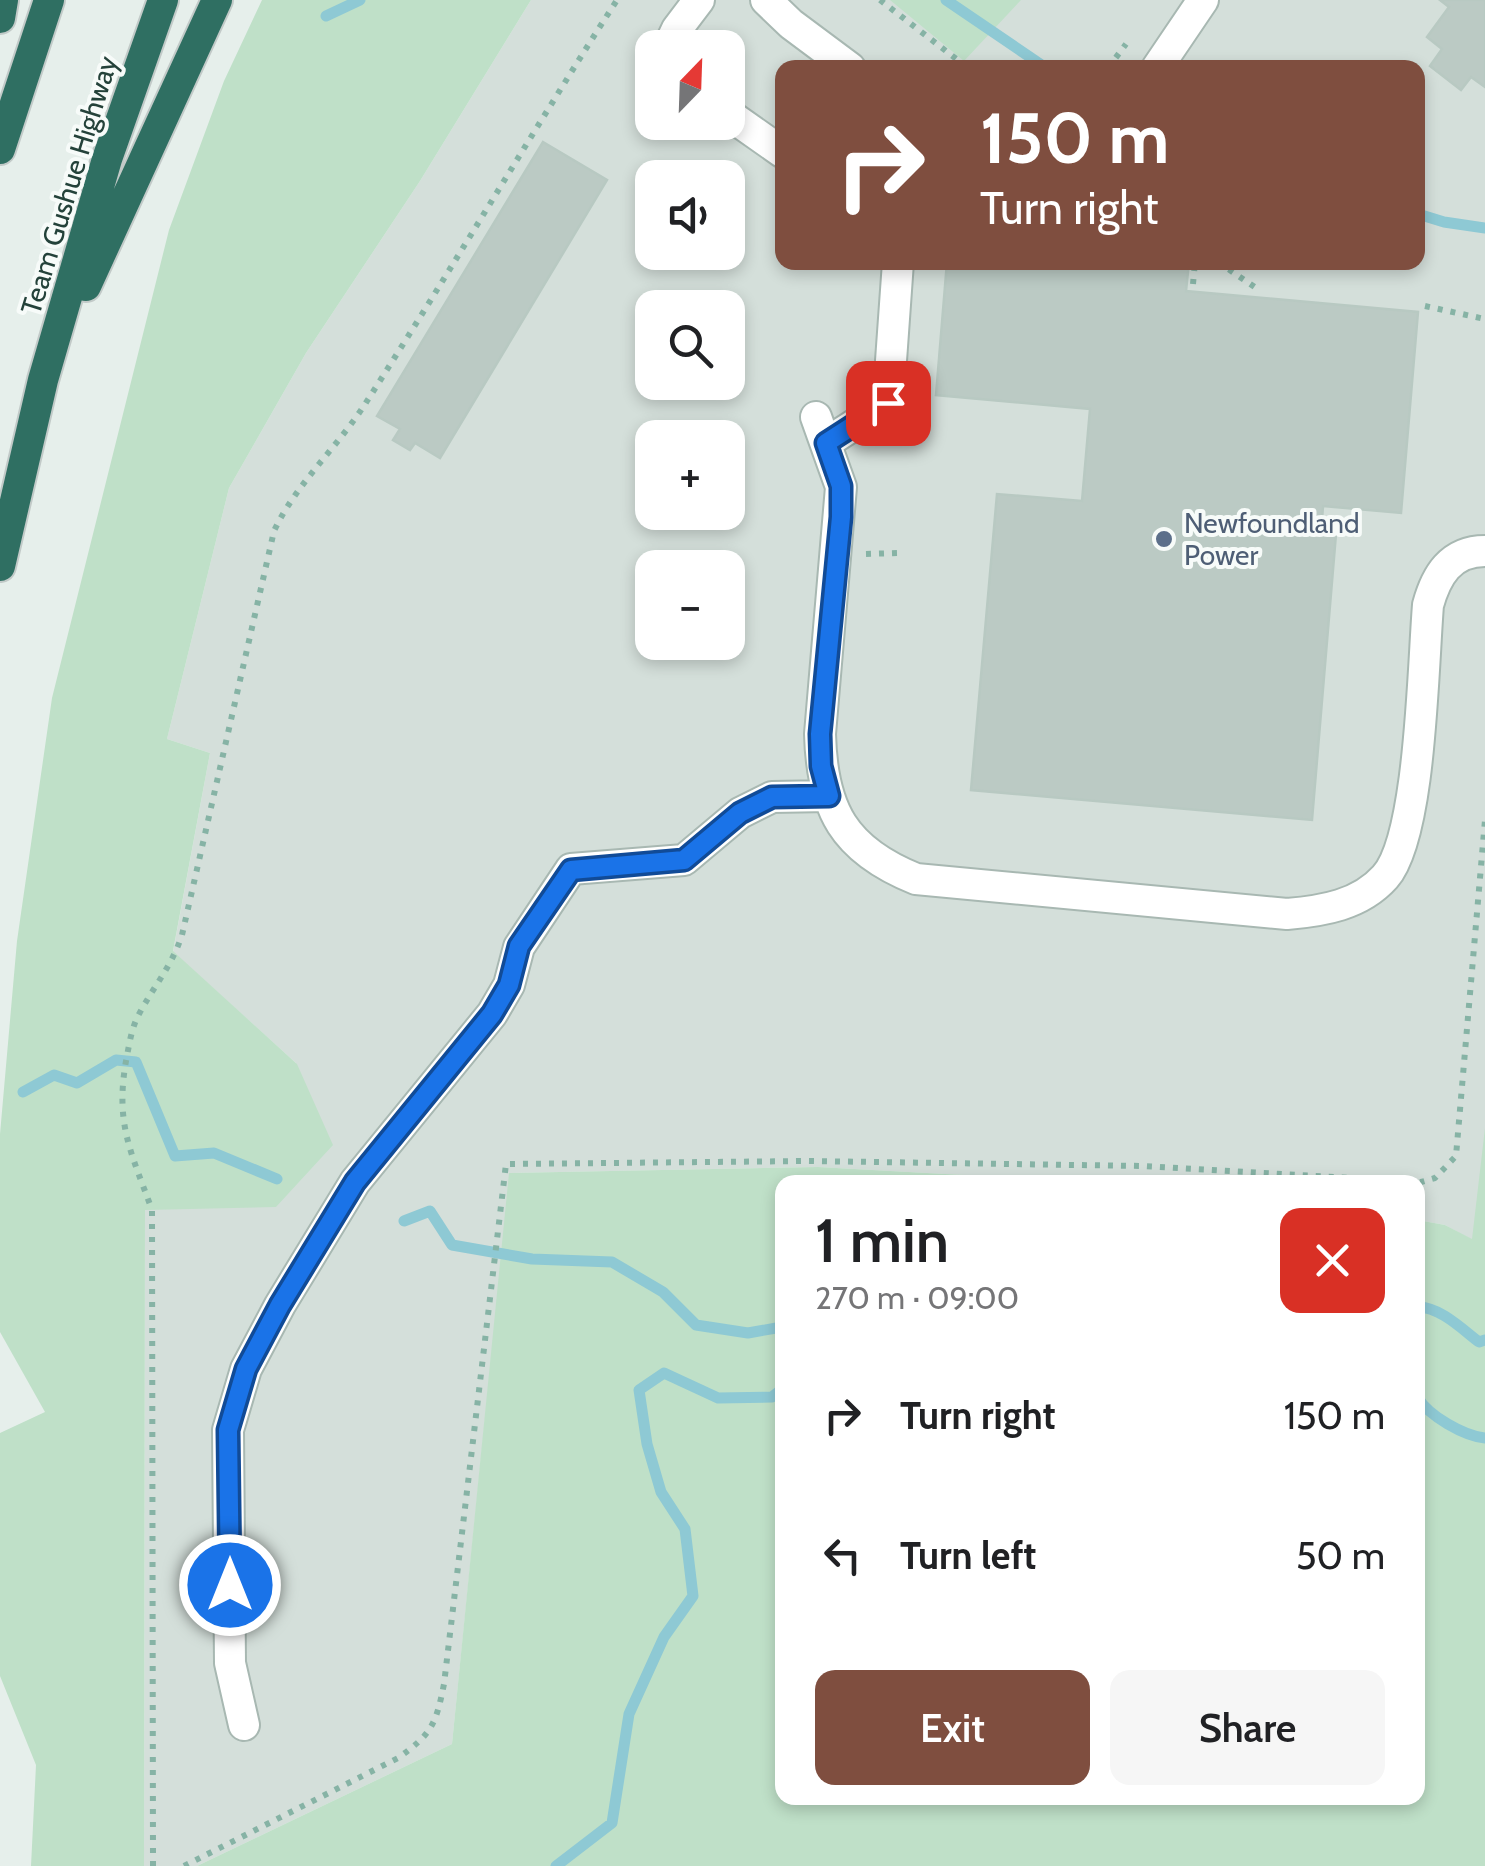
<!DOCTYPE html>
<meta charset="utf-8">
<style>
:root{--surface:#fff;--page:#f6f6f6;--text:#202124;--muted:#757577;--accent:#7f4e3f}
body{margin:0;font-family:Cabin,sans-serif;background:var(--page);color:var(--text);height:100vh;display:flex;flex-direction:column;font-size:38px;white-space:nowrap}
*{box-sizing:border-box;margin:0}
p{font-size:32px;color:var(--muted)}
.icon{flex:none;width:55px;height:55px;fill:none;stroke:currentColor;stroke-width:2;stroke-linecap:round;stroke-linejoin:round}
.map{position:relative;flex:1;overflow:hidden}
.sheet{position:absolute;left:775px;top:1175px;width:650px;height:630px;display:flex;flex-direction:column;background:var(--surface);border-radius:20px;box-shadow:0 5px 15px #0003}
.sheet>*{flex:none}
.hud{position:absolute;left:775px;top:60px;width:650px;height:210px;border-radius:20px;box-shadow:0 5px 15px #0003;background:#7f4e3f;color:#fff;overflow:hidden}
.needle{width:65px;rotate:23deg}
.tools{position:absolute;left:635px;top:30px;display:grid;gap:20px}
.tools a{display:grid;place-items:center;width:110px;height:110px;border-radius:20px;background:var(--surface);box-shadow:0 5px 15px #0003;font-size:50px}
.pin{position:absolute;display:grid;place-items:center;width:85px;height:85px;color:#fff;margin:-42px;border-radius:20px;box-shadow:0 5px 15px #0006}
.me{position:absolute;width:110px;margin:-55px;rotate:0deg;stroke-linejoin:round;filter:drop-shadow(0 0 8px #0008)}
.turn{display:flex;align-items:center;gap:35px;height:210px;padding:0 40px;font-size:45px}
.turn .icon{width:130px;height:130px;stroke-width:2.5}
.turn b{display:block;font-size:70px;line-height:85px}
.round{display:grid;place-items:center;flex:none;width:105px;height:105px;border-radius:20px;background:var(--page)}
.headline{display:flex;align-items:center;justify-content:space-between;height:170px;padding:0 40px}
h1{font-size:60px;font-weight:600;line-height:75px}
.primary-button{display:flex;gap:20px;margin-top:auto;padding:20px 40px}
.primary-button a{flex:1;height:115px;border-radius:20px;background:var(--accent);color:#fff;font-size:40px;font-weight:600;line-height:115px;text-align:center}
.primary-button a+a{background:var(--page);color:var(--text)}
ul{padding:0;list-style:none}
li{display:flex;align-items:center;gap:30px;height:140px;padding:0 40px}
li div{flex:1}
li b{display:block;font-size:38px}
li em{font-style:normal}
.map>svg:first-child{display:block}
</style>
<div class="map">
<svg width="1485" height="1866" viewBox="0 0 1485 1866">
<rect width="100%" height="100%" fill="#e6efeb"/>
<path fill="#d4dfda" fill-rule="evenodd" d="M531,0H1485V1247L1445,1225L1418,1220V1182H1093L818,1167L510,1173L452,1744L197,1866H144L145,1210L296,1063L173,952L210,753L167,739L229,488L306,353L420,181ZM652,48H728V122H652ZM782,68H1418V262H782ZM652,178H728V252H652ZM652,308H728V382H652ZM652,438H728V512H652ZM652,568H728V642H652Z"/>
<path fill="#bfe0c8" d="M262,0H531L420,181L306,353L229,488L167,739L210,753L173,951L297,1064L333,1145L276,1207L145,1210L144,1866H31L36,1765L0,1676V1433L45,1412L0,1332V1134L17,941L52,698L169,230L224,81Z
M890,0H1021L964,61Z
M1485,1128V1866H197L452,1744L509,1173L818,1167L1093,1182H782V1798H1418V1220L1445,1225L1472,1239Z"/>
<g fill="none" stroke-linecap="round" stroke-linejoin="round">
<path stroke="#8ec9d4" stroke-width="11" d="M946,0L1046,68
M326,16L360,0
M1418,214L1444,222L1485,228
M23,1092L54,1075L77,1083L116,1060L136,1062L175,1156L214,1153L277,1179
M404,1221L430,1211L452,1245L532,1259L612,1262L663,1292L696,1325L748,1333L782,1327
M1418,1307C1440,1307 1462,1329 1479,1342L1485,1340
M1418,1398C1429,1416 1464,1436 1485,1438
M556,1866L612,1823L629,1714L664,1637L693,1596L685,1529L661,1492L647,1444L639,1390L664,1373L718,1398L772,1397L782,1389"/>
</g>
<path fill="#bbcac4" stroke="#b8c9c2" stroke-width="2.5" d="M1440,0H1485V87L1471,77L1461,90L1430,66L1442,49L1427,37L1449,7Z
M543,142L607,180L440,458L415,443L410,450L393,440L400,429L377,416Z
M947,262H1189L1186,291L1418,312L1401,513L1323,506L1322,520L1337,522L1312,820L971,790L997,494L1082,501L1090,409L936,395Z"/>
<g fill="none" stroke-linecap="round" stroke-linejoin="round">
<defs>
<path id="minor" d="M766,0L791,24L850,68
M668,48L677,29L699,0
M1157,68L1203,0
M728,114L782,152
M816,417L841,487L820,734C822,810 844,850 916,879L1287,914C1323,911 1360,905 1385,877C1421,837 1423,664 1428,605C1436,576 1450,551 1485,551
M826,443L888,403L898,262
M244,1725L230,1663L228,1430L246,1369L280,1305L355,1182L492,1014L509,985L519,947L571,869L684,860L740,813L772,797L829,796"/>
<path id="highway" d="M0,18L3,0
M0,149L49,0
M86,286L217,0
M0,566L43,380L107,159L163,0"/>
</defs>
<use href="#minor" stroke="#a8b8b2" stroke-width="34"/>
<use href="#highway" stroke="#c2cac8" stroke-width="34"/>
<path stroke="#86b3a5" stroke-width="6" stroke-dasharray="5 8" stroke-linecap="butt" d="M880,0L968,68
M1108,68L1126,44
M1218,262L1259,290
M1193,284L1195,262
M1425,306L1485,319
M866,554L900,553
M153,1866L152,1210C131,1152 115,1124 126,1061C129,1046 131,1030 138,1016C153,987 171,968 182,935L274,531C297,482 339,446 367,401C452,269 532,132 617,0
M184,1866L398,1758C432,1734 436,1724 444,1684L506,1164L808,1161L1143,1166L1421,1182L1435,1178L1456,1156L1485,820"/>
<use href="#minor" stroke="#fff" stroke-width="30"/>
<use href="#highway" stroke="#2f6f62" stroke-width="30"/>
</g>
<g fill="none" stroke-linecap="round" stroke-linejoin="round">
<defs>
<path id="route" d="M230,1585L228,1430L246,1369L280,1305L355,1182L492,1014L509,985L519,946L571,870L684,860L740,813L772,797L829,796L821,766L820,734L841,517V486L826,443L888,403"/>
</defs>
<use href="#route" stroke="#114b97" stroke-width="25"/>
<use href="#route" stroke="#1a73e8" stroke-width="18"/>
</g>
<circle fill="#5c6f8a" stroke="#f7fbf9" stroke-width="4" cx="1164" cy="539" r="10"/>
<g text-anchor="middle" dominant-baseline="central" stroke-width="8" stroke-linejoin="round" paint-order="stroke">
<g font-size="28" fill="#24423a" stroke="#f7fbf9">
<text transform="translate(69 185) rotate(-73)">Team Gushue Highway</text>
</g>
<g font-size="28" fill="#4e5e75" stroke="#f7fbf9" text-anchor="start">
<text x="1184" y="523">Newfoundland<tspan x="1184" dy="32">Power</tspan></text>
</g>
</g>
</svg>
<div class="tools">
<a><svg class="needle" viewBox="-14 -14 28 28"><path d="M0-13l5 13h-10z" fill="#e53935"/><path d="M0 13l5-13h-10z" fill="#757577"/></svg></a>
<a><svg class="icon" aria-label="sound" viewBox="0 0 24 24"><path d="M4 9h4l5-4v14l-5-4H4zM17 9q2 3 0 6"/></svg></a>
<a><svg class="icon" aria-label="search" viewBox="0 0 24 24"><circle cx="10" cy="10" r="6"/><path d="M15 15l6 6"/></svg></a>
<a>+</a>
<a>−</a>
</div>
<div class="pin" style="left:888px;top:403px;background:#d93025"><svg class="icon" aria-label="arrive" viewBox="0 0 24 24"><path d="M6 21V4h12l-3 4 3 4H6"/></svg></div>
<svg class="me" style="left:230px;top:1585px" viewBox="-20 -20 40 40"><circle r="17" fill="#1a73e8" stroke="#fff" stroke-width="3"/><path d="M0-11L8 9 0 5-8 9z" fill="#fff"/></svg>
<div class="hud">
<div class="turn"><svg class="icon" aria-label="right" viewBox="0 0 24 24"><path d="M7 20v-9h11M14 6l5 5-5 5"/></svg><div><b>150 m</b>Turn right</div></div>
</div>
<section class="sheet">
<div class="headline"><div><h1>1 min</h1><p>270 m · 09:00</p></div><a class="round" style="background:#d93025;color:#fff"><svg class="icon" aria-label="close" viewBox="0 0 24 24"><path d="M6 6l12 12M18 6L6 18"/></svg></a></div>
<ul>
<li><svg class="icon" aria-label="right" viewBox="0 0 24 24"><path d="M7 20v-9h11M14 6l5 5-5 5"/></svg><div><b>Turn right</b></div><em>150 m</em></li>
<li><svg class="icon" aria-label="left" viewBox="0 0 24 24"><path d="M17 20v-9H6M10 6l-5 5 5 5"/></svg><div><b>Turn left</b></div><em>50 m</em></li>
</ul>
<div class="primary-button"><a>Exit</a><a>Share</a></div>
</section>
</div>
